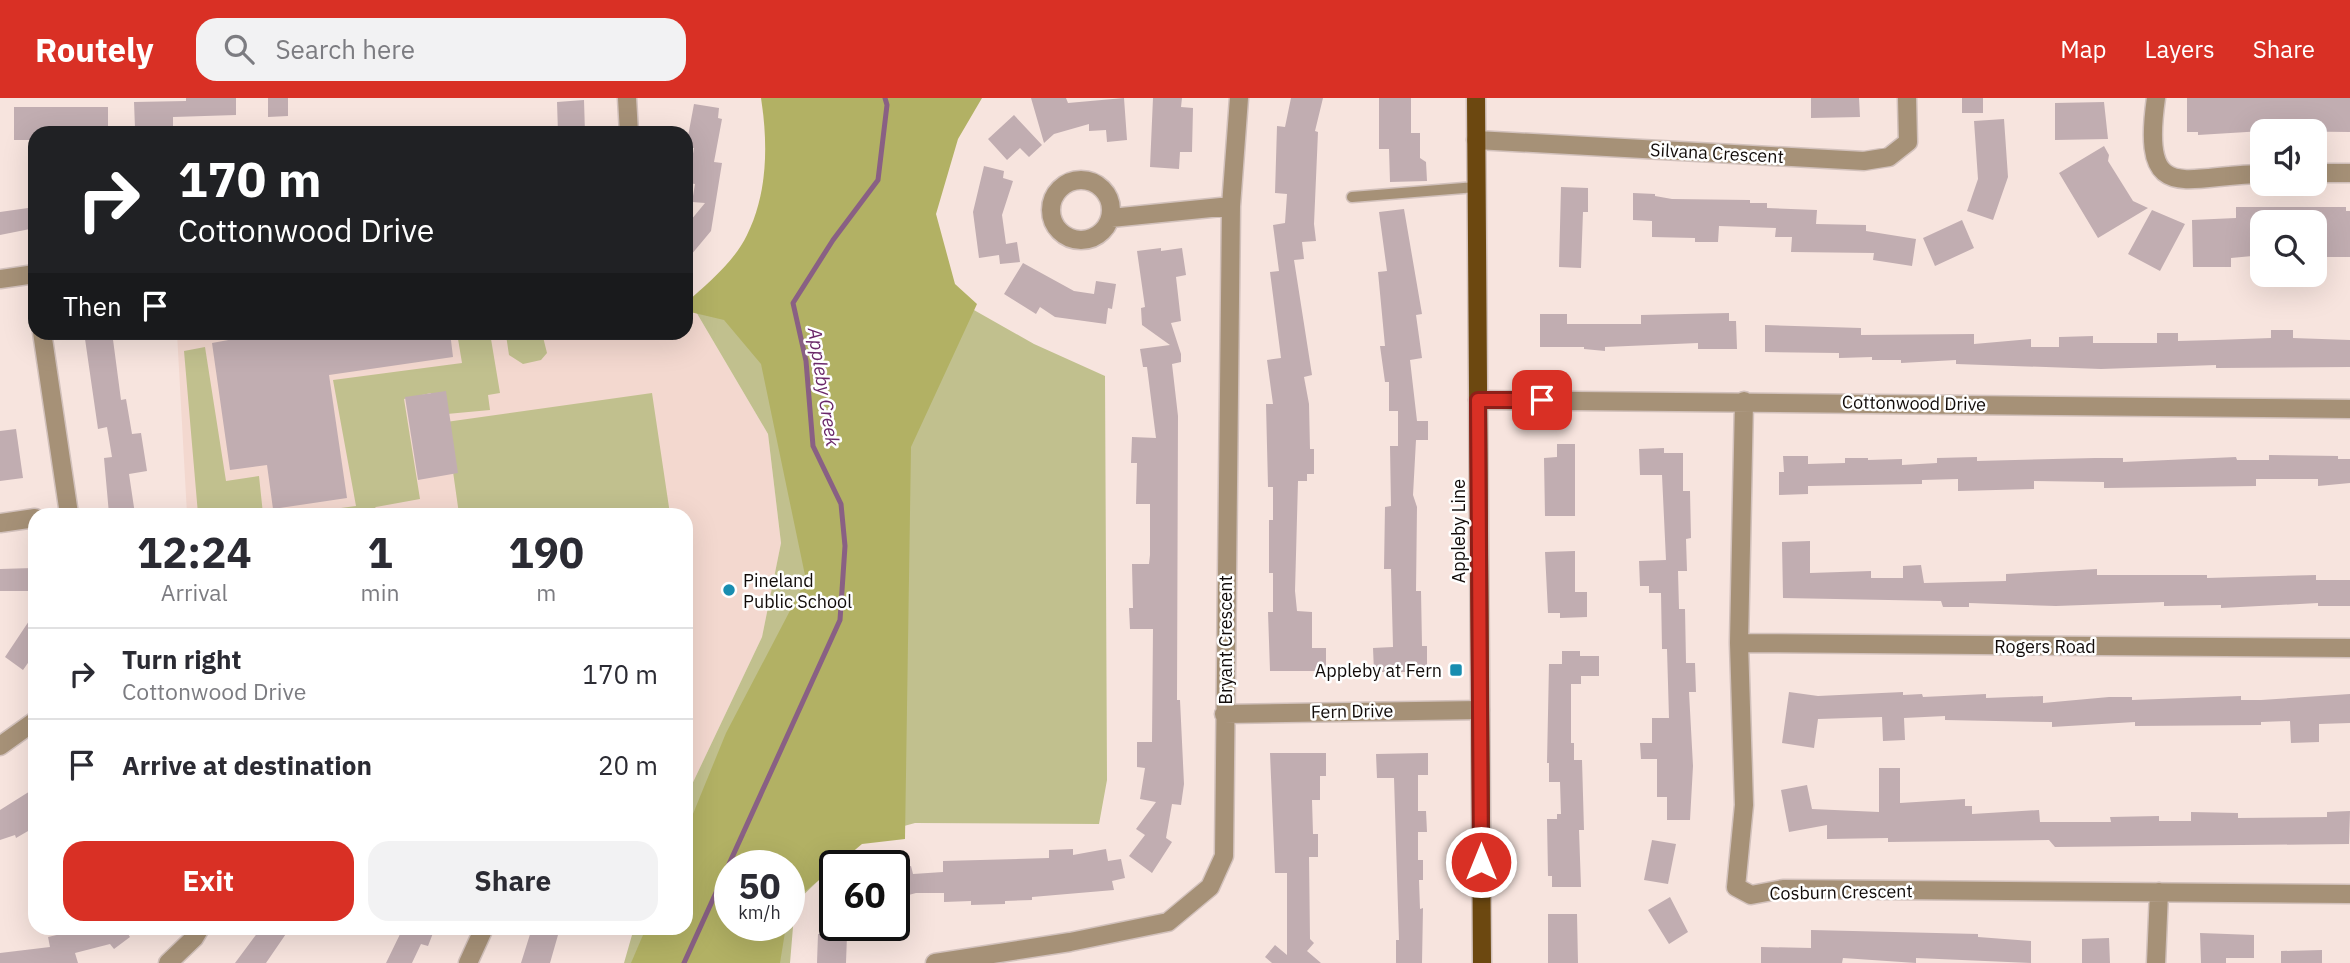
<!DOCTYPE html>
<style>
:root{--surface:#fff;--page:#f2f2f3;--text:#2b2b33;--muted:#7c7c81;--line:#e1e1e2;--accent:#d93025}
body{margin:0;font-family:"IBM Plex Sans",sans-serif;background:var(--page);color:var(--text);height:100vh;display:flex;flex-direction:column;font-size:26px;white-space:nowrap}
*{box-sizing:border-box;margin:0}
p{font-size:23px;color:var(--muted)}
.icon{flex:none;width:38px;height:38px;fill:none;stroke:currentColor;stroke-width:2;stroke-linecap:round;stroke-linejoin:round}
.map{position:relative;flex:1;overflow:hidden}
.panel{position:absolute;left:28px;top:410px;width:665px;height:427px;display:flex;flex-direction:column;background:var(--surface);border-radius:21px;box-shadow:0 7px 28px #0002}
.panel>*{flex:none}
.hud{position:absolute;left:28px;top:28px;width:665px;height:214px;border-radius:21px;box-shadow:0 7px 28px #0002;background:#202124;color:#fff;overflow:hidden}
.tools{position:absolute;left:2250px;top:21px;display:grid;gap:14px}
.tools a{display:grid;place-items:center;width:77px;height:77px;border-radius:14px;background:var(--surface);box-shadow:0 7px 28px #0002;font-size:35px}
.speed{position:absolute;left:714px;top:752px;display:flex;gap:14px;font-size:35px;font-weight:700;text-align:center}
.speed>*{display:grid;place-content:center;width:91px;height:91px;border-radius:50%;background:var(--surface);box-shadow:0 7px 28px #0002;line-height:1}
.speed small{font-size:18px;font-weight:400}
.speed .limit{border:4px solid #111;border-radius:10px;background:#fff;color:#111}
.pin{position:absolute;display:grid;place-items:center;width:60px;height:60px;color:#fff;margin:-30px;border-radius:14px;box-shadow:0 4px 10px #0006}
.me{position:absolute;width:77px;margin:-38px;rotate:0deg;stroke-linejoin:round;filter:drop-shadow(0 0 5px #0008)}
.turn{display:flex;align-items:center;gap:24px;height:147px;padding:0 35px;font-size:32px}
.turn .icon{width:91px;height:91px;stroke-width:2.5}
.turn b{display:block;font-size:49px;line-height:60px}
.then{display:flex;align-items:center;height:66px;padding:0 35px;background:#0003;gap:14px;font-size:26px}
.eta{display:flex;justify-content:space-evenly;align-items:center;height:119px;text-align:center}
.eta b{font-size:42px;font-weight:700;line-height:49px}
.action{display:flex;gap:14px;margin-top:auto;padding:14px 35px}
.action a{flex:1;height:80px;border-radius:21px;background:var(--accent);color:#fff;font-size:28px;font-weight:700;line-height:80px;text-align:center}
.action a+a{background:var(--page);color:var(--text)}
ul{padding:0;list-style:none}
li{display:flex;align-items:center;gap:21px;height:91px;padding:0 35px;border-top:2px solid var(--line)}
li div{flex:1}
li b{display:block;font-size:26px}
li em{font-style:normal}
header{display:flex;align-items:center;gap:42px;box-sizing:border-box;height:98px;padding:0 35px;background:var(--accent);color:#fff}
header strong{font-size:33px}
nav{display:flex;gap:38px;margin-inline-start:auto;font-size:24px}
.search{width:490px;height:63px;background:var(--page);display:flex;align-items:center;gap:18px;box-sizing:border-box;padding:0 24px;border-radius:21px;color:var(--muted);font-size:26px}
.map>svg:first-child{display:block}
</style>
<header>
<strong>Routely</strong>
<div class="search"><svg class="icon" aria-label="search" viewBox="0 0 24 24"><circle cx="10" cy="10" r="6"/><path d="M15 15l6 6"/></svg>Search here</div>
<nav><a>Map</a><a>Layers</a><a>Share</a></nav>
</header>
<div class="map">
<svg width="2350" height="865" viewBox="0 0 2350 865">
<rect width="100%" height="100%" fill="#f7e4de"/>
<path fill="#f3d8cf" d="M692,207L768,336L781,445L762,539L686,699V416H187L177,235L686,234V208Z"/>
<path fill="#c1c08e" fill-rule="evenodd" d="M942,38L914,178L1034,246L1105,278L1107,682L1099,726L915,725L864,739L795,805L790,865H624L634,830H686V699L762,539L781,445L768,336L692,207ZM730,768H789V828H730Z
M457,235H490L500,295L488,297L490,312L436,317L431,295L404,301L420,401L376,409L368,416H296L356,408L333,282L462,265Z
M509,235H542L547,255L541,262L523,266L509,257L506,237Z
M205,249L226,383L259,378L263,416H198L184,253Z
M652,295L670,416H459L446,324Z"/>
<path fill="#b2b164" d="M761,0H982L958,41L936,116L955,186L977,206L911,349L905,741L862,746L790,806L789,812V768H730V828H786L780,865H631L646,830H686V733L726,635L806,482L761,266L724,222L686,213V205C708,185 734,164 747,137C768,95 768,45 761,0Z"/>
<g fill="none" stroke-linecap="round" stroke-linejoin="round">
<path stroke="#896084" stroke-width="5" d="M684,865L840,522L845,448L841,406L813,348L806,263L793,205L833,142L878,82L887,7L885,0"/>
</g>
<path fill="#c1adb1" d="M186,0H236V17L173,19V29L135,30L134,4L186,3Z
M268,0H288V18L268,19Z
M1031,0H1066L1068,5L1124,0L1127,42L1107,44L1106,32L1089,33V26L1054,36L1044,45Z
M1153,0H1182L1181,9L1193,10L1192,54H1180L1179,71L1150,69Z
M1291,0H1323L1315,33L1318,34L1314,126L1316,143L1302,144L1304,161L1294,162L1312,277L1304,279L1309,306L1310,351H1314V376H1307V383H1298L1295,493L1297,513L1312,514V550H1326V573H1270L1268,514H1273V475H1269V422H1273V389H1268L1266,306H1273L1267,262L1281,260L1270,174L1279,173L1273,127L1285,125L1287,96L1275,95L1277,28L1285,29Z
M1379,0H1411V35H1420V60L1426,64L1427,83L1390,84L1389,51H1379Z
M1811,0H1859L1860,19L1811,20Z
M1962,0H1983V15H1962Z
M2187,0H2350V34L2263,33L2198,37V34H2187Z
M584,2L585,35H558L557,4Z
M2104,4L2108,41L2055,42V5Z
M694,6L719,10L718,20L722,21L714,64L722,65L711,133L686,163V128L705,105L692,104L695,86L688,85L694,50L686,49Z
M14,9H108V33L35,35V42H14Z
M1014,17L1042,47L1029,59L1020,50L1007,62L988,41Z
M2004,21L2008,79L1993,122L1967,113L1978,81L1974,23Z
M2104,48L2109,57L2108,63L2133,103L2148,110L2098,140L2059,75Z
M984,68L1004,73L1003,80L1013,83L1002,117L1006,146L1017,144L1020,164L1000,166L999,157L979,160L973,114Z
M1561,89L1588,90V114H1583L1581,170L1559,169Z
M1633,95L1655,96V98L1672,101L1750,102V105H1767V110L1817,112L1816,126L1866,127V133L1916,141L1912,168L1873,162L1874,155L1791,154L1792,139H1775L1776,130L1719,128L1718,144H1695V140L1652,139V123L1633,122Z
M35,109V130L0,137V114Z
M2236,109H2346V113H2350V159H2315V124H2263V157L2231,160V169H2193L2192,122L2236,120Z
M1404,111L1422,216L1416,217L1422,260L1410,262L1417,323H1428V342H1416L1413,397L1417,409L1416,493H1421L1422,548H1427V574H1374L1373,550L1393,549L1391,471H1384L1385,409L1391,408L1390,348H1398V313H1389V284H1385L1380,248H1385L1378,174L1387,173L1379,114Z
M2152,112L2185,126L2160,173L2128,156Z
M1962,122L1974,150L1935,168L1923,140Z
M1161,150V153L1182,150L1186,177L1176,179L1181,223L1171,225L1181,256V264L1172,266L1178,318L1177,602H1180L1184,686L1181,707L1172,706L1166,740L1172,744L1152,775L1129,758L1145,737L1136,731L1156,704L1140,701L1145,670L1137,669V644H1152L1153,531H1130L1129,510H1133L1132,466H1149L1150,457V406H1136L1137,365H1131L1132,339L1156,340L1147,269H1143L1140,251L1170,247L1142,227L1141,210L1145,209L1137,153Z
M1023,165L1074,193L1094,196L1096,183L1116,186L1112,211L1108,210L1106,226L1055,219L1040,209L1036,216L1004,196Z
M1729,215V223H1736L1737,251H1698V245L1605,249V253L1584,251V249H1540V216H1567V226H1641V217Z
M1765,227L1861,230V237L1974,236V246L2031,241V249H2059V239L2093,238V245H2157V235H2178V243L2216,242L2271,240V232H2293V240L2350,242V269L2216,270V267L2101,271L1956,266V262L1901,265V262H1872V259L1839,260V255L1765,254Z
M84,234H112L121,302L126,301L132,336L141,335L147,373L129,376L135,416H109L104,360L112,359L107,329L98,331Z
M272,234H450L453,259L329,277L347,400L273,411L267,367L230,372L212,245Z
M446,293L458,375L418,382L405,299Z
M16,331L23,380L0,383V333Z
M1557,346H1575V418H1545L1544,360L1557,359Z
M1664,350V355H1683V393H1690L1691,440L1686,441L1687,473H1678L1679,511H1685L1686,565H1695L1696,594H1689L1693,668L1690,722H1667V699H1657V661H1641L1640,645H1652V620H1669L1667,551H1662L1661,495H1649V488H1640L1639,463L1666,462L1662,377H1640L1639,351Z
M2269,357L2338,358V361H2350V385L2318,388V381H2256V388L2104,390V384L2034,383V391L1958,393V381L1922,382V386L1808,388V396L1779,397V374H1784L1783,358H1808V366L1845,365V360H1868V362L1902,361V367L1937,365V360L1977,359V363L2095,360H2123V364L2236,359L2237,362H2269Z
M1810,443V475L1871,473V480H1903V468L1921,467L1924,485L2006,483V476L2097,471V477H2207V480L2316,477V482H2350V508H2318V505L2221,510V507L2164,508V504L2056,508L1969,505V509H1943L1941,503L1783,500L1782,444Z
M1575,453V494H1587V519L1560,520V515H1548L1545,454Z
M33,470L34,493H0V471Z
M35,514V555L23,572L5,559Z
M1562,553H1580V558H1599V578H1581V586H1571V645H1574V662H1582L1584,732H1579L1581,789H1552V778H1548L1547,721H1557V716H1561L1560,684H1549V665H1547L1549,566H1562Z
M1789,594L1818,598L1903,594V597L1922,596L1923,599L1986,596V600L2043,598V605L2109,599H2132V602L2241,598V602H2261L2350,596V625L2319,626V644L2291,645L2290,623L2261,624V627L2135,628V624L2052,629V624L1945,622V618L1904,620L1905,642L1883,643L1882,619L1818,621L1814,650L1782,645Z
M1270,655H1326V678H1320V702H1312L1313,736H1318V759H1309L1310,841L1314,845L1307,853L1321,865H1272L1265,859L1275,847L1287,857V775H1275Z
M1428,655V677H1418V713H1426L1427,734H1418V762H1423V782H1419L1420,811L1423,810L1422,865H1396V842H1399L1394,680H1377L1376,656Z
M1879,670H1900V705L1965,701V708H1972V716L2039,712L2040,724H2111L2110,719L2159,718V723H2191V714L2238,715V720L2327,719V714L2350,713L2349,746L2055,749L2049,742L1888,744V740L1827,741V727L1789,734L1781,692L1807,687L1812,711L1879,714Z
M35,690V729L16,740L15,737L0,742V712Z
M1652,742L1676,746L1668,786L1644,782Z
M1073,751V757L1106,751L1108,763L1121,761L1125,780L1112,783L1114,792L1032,799V802L1005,803V806L971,807V803L944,804V795H916L894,801V772L911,768L913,776L943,774V763L1049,760V752Z
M1670,799L1688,834L1669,846L1648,812Z
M1548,816H1577L1578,865H1548Z
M87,830H124L130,839L114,851L110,846L75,855L78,865H0V855L50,849L48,839Z
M261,830H290L266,865H235Z
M403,830H435L428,848L421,846L412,865H386Z
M532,830H560L550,865H521Z
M1811,832L1978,836V839L2031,843V865L1916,860V865L1843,860L1842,865H1761V849L1811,850Z
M2200,835L2254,837V860H2226V865H2201Z
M818,836L847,837L846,865H817Z
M2109,840L2110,865H2082V841Z
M2322,852V865H2281V853Z"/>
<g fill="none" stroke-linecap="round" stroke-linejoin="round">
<defs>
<path id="service" d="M1352,99L1476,89"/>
<path id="minor" d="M627,0L629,35
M2156,0C2140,111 2187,76 2263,76
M1476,42L1864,63L1889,59L1908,44L1907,0
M2315,75H2350
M1051 112a30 30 0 1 1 60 0a30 30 0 1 1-60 0Z
M1111,120L1231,108
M0,181L35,176
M42,234L69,416
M1478,302L2350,311
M1744,303L1739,545L1744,707L1736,789L1751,797L1783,791L2350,796
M0,425L35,420
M1739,545L2350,550
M1224,616L1480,612
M0,648L35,623
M168,865L194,840L200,830
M468,865L484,830
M935,865L1070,844L1168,824L1210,789L1224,758L1231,108L1239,0
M2156,865L2159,794"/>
<path id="primary" d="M1476,0L1482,865"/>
</defs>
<use href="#service" stroke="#d2c1bc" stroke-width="13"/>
<use href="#minor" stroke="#d2c1bc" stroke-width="21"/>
<use href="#primary" stroke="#d2c1bc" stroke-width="21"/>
<use href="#service" stroke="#a69177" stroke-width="10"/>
<use href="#minor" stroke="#a69177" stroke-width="18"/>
<use href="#primary" stroke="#6c4810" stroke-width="18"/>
</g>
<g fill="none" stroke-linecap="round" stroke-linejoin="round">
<defs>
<path id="route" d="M1481,764L1478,302H1542"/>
</defs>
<use href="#route" stroke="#8d1f18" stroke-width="18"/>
<use href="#route" stroke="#d93025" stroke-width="12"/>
</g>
<g fill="#188db0" stroke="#fff" stroke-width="2.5">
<circle cx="729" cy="492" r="7"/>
<rect x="1449" y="565" width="14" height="14" rx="3.5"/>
</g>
<g text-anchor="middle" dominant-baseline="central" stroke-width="5" stroke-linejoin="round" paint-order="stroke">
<g font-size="18" fill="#110b09" stroke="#fff">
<text transform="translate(1717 55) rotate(3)">Silvana Crescent</text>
<text transform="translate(1914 305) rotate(1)">Cottonwood Drive</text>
<text transform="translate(1458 433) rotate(-90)">Appleby Line</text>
<text transform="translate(1225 542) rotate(-90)">Bryant Crescent</text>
<text x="2045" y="548">Rogers Road</text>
<text transform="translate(1352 613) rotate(-1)">Fern Drive</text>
<text transform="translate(1841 794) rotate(-1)">Cosburn Crescent</text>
</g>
<g font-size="18" fill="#110b09" stroke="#fff" text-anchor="start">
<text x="743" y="482">Pineland<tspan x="743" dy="21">Public School</tspan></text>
<text x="1442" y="572" text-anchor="end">Appleby at Fern</text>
</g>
<g font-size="19" font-style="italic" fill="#6a2769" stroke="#fff">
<text transform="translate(824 289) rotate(81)">Appleby Creek</text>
</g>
</g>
</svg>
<div class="tools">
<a><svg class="icon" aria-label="sound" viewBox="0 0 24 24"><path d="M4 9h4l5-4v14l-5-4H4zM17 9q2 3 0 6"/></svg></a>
<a><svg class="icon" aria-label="search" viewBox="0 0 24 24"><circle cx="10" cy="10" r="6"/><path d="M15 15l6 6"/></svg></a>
</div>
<div class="speed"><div>50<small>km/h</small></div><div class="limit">60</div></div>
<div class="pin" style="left:1542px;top:302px;background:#d93025"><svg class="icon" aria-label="arrive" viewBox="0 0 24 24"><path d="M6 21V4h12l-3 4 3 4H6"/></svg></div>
<svg class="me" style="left:1481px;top:764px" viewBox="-20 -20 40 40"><circle r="17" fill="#d93025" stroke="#fff" stroke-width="3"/><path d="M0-11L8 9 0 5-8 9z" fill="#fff"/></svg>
<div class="hud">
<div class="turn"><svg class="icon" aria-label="right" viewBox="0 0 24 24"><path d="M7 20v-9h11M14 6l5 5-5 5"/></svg><div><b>170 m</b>Cottonwood Drive</div></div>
<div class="then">Then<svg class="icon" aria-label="arrive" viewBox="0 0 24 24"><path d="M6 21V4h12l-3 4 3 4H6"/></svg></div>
</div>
<section class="panel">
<div class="eta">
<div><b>12:24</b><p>Arrival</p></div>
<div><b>1</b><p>min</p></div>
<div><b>190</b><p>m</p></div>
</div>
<ul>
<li><svg class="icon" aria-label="right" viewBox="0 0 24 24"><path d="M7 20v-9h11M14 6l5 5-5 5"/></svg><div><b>Turn right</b><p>Cottonwood Drive</p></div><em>170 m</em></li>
<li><svg class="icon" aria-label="arrive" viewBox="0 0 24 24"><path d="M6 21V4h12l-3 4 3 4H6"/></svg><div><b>Arrive at destination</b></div><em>20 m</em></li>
</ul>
<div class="action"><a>Exit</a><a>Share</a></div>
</section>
</div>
